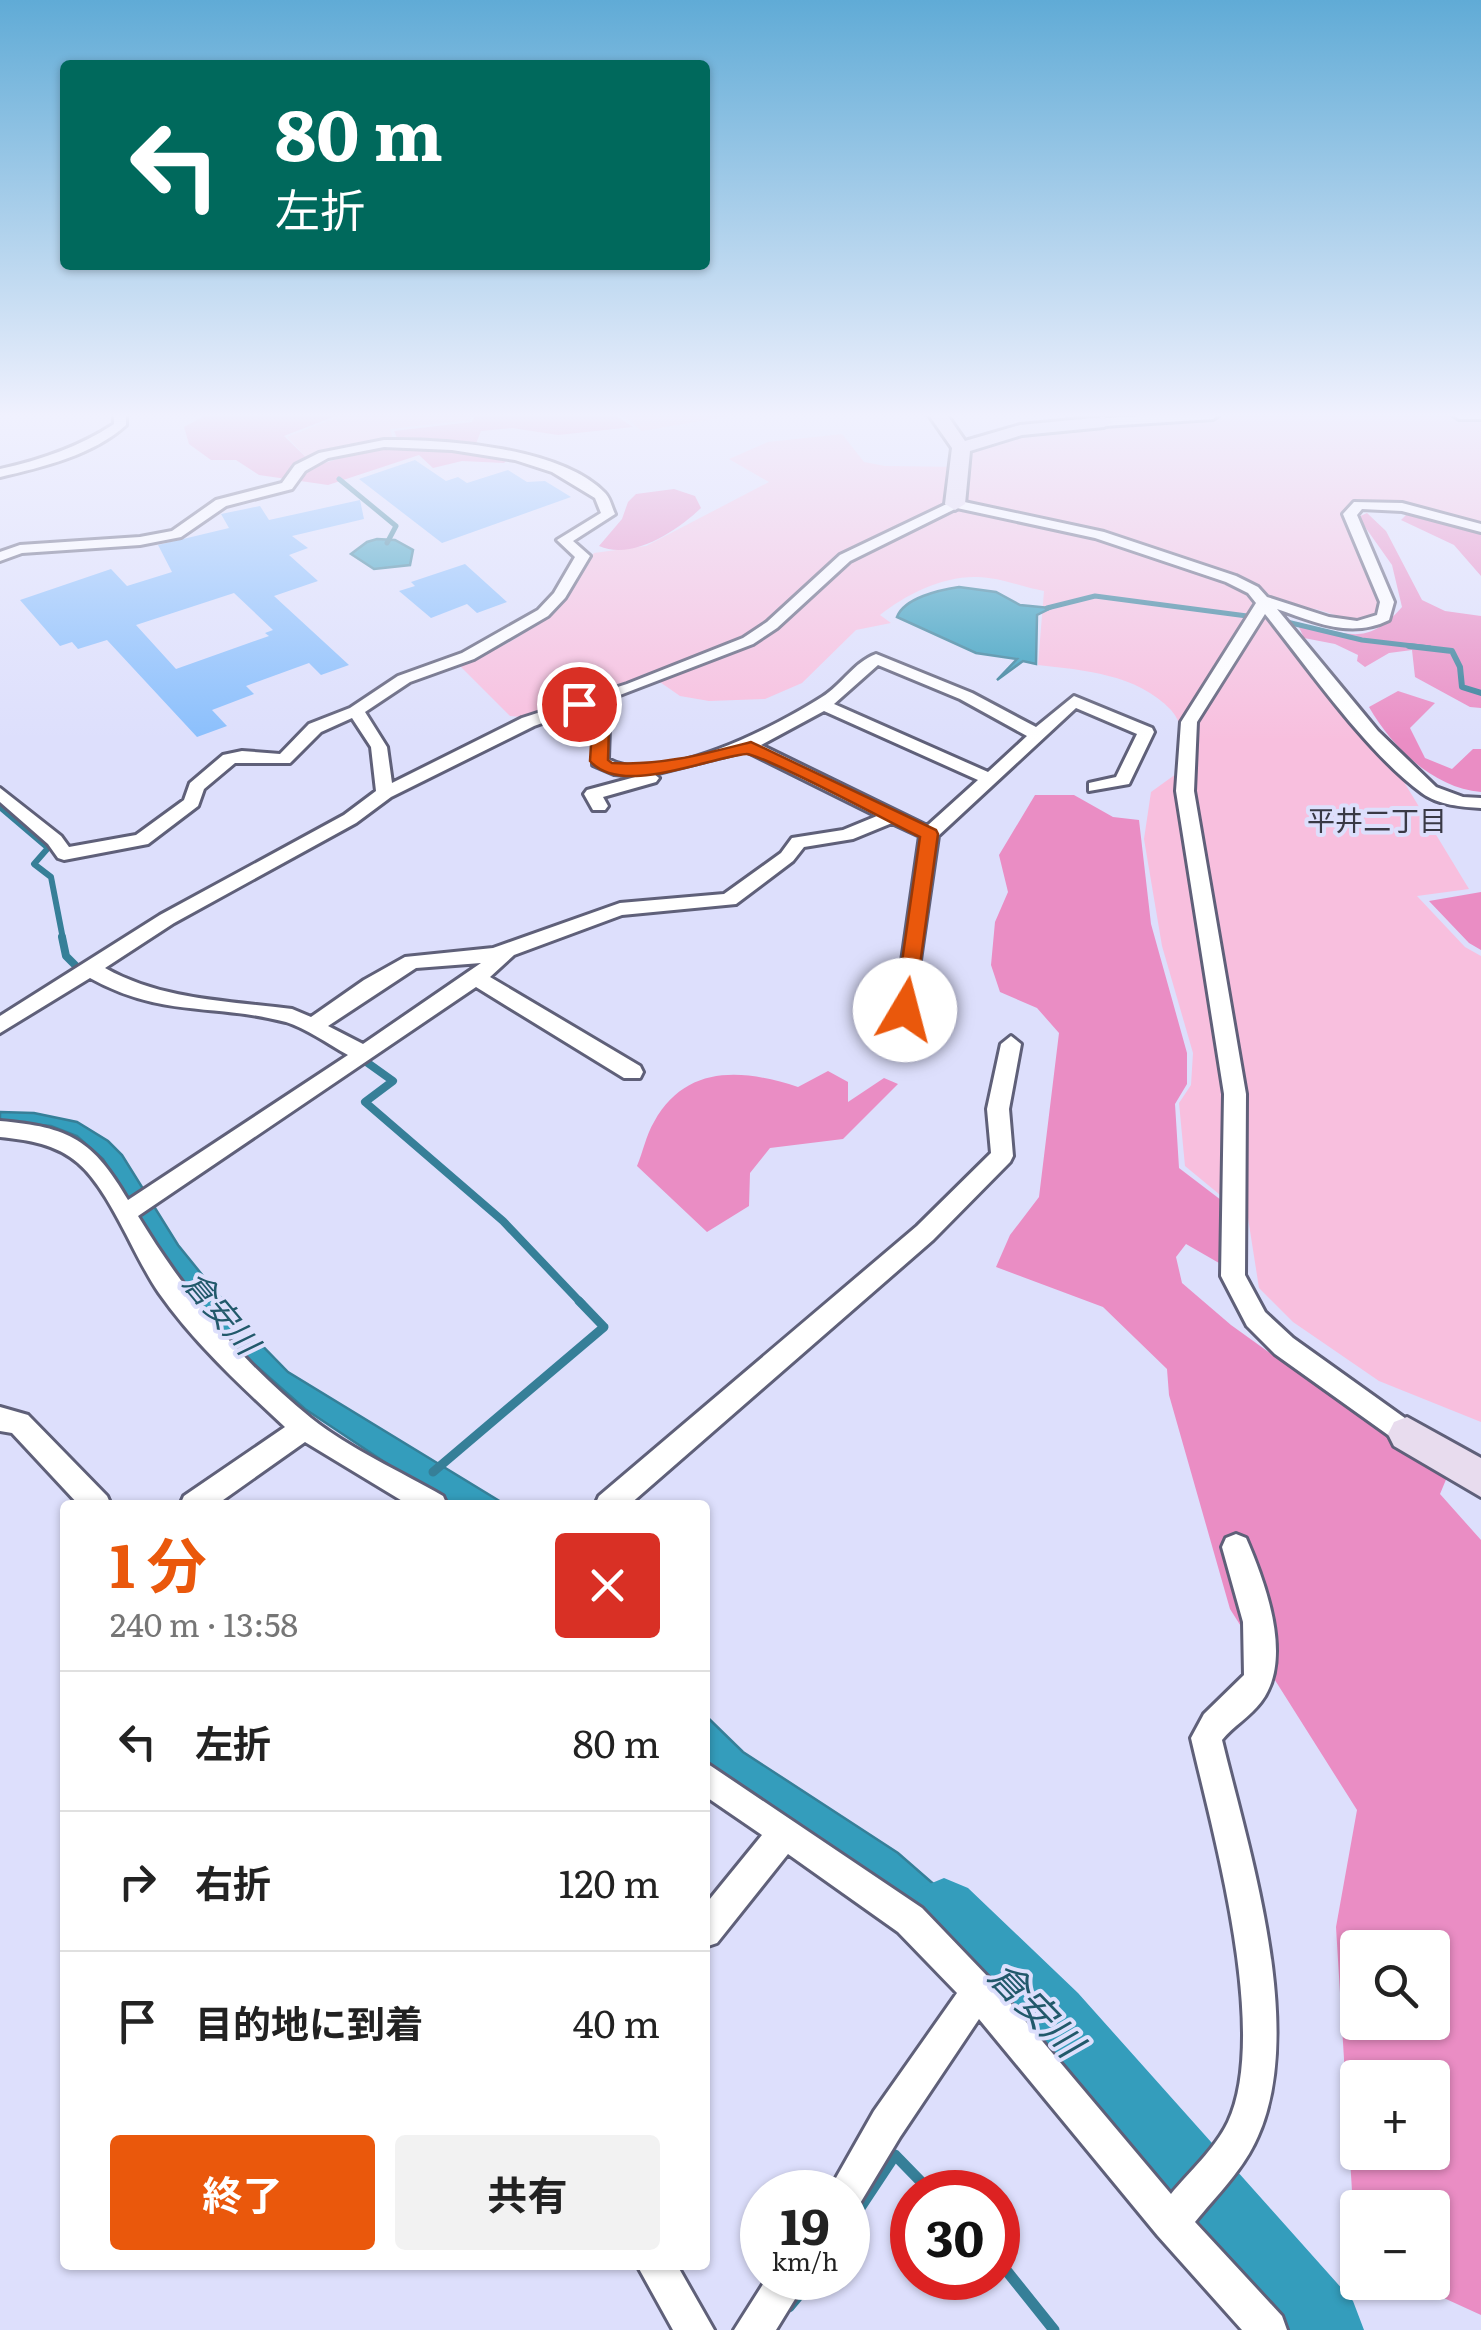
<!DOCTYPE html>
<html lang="ja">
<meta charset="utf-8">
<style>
:root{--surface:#fff;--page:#f2f2f2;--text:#222;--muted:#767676;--line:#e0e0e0;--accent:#ea580c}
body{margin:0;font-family:Literata,"Noto Sans JP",serif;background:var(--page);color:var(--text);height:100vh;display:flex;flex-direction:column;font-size:38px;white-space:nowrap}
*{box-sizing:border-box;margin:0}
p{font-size:32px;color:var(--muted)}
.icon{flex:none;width:55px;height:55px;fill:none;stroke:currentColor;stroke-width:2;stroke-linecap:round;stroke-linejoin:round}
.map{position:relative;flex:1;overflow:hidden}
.sheet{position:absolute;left:60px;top:1500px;width:650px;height:770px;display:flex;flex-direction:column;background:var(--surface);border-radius:10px;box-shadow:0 2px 8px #0004}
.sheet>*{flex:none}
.guide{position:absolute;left:60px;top:60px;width:650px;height:210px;border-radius:10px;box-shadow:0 2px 8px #0004;background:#00695c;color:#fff;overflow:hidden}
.buttons{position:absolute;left:1340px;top:1930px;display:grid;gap:20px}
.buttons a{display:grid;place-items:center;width:110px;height:110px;border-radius:10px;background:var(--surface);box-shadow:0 2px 8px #0004;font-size:50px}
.speed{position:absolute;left:740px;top:2170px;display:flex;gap:20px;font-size:50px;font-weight:700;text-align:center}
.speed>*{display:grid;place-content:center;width:130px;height:130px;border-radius:50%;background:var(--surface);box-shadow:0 2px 8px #0004;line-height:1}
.speed small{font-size:25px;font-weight:400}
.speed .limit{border:15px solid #d22;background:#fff;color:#111}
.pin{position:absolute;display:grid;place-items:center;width:85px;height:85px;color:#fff;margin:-42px;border:5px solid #fff;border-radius:50%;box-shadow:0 2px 10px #0007}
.me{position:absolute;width:110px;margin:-55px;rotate:8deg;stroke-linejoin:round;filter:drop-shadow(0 0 8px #0008)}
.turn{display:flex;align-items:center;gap:35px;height:210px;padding:0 50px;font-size:45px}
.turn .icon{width:130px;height:130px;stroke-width:2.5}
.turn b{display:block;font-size:70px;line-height:85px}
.round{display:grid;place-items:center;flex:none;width:105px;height:105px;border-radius:10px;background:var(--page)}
.headline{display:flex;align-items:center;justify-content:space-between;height:170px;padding:0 50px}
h1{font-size:60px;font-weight:700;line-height:75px;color:var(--accent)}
.button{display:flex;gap:20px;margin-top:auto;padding:20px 50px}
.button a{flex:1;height:115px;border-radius:10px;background:var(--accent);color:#fff;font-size:40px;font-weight:700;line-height:115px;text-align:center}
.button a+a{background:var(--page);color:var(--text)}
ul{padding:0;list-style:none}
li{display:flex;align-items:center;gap:30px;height:140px;padding:0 50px;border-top:2px solid var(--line)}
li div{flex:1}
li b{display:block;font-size:38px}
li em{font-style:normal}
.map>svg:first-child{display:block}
</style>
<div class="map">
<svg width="1481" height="2330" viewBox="0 0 1481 2330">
<rect width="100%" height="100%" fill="#dddffc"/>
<path fill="#f8bfde" d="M343,415H471L470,420L390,429L393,440L359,444L308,459L287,437Z
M622,415H735L642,431Z
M1244,415H1481V523L1389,500H1360L1347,512L1378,602L1376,617C1346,627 1324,605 1298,608C1288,608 1276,614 1268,618L1286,646L1404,782L1469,889L1417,896L1465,947L1481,956V1422L1379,1381L1293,1322L1259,1288L1248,1218L1185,1166L1179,1103L1191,1085L1193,1053L1162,946L1144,839L1151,792L1194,761C1187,746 1182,722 1171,710C1137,674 1083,670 1038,665L1044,591C1022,587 996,576 974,577C941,577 905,595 880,615L891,623L856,630L802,683L765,699L709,701L680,696L647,673L606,691L521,717L510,716L457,663C526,643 552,616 594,553L646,546L769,482L729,459L768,442L842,434L864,462L885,466L966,467L968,450C1058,420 1150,427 1244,415Z"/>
<path fill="#ea8dc4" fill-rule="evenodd" d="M206,415H338L284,436L315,466L398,440L394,431L472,422L475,415H615L633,427L558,435L512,428L481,431L475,446L516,452L504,463L462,461L433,468L419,455L328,485L259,475L236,460H211L189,444L184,427Z
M674,489L695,496L701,508C677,531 632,561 599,546L622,519L628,502L636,494Z
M1410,511L1481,533V576L1454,545L1401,520Z
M1367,513L1386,531L1422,600L1445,611L1481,616V708L1470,707L1415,677L1412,650L1389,653L1365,667L1357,661L1358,655L1335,644L1304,638L1297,623C1348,632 1365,649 1402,607L1392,565L1358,517Z
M1398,691L1435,703L1410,728L1425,758L1452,769L1473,749H1481V792C1433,788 1392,747 1369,707Z
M1035,795H1074L1113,817L1139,820L1151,924L1187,1053V1084L1175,1104L1179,1168L1221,1200L1219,1263L1186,1244L1176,1257L1182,1283L1231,1325L1288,1366L1450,1470L1440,1494L1481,1540V2315L1411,2283L1432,2282V2208H1358L1356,2257L1336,1927L1357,1810L1230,1609L1169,1395L1167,1369L1103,1307L996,1267L1010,1235L1039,1197L1059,1033L1037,1008L1000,992L991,965L995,922L1008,892L999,855ZM1358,1948H1432V2022H1358ZM1358,2078H1432V2152H1358Z
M1481,892V950L1469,943L1429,901Z
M828,1071L848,1082V1102L884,1078L898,1084L843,1139L770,1148L750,1173L749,1206L707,1232L637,1166C643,1152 646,1135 654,1122C686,1064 743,1069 798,1087Z"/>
<path fill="#349dbc" stroke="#367f98" stroke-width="2.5" d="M377,539L395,540L413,550L410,565L374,569L351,554L367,542Z
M959,587L996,592L1020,605L1051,608L1037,615L1036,664L1023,661L997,680L1017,659L976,653L897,617C904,598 939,590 959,587Z
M0,1112L34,1113L77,1122L108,1141L122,1155L178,1245L246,1329L288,1372L506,1505H449L305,1409L229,1342L189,1297L103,1159L77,1136L51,1126L0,1121Z
M705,1715L743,1752L898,1853L1000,1942L978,1975L705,1767Z"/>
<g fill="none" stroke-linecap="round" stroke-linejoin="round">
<path stroke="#367f98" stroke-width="5" d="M339,479L396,526L387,543
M1047,608L1095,596L1247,616
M1287,622L1362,640L1430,648"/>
<path stroke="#367f98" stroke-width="6" d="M1409,646L1452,651L1460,667L1462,687L1481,693
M0,807L48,848L34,864L51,877L63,939"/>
<path stroke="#367f98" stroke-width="8" d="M62,937L66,956L76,966
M358,1056L393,1081L365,1102L503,1221L582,1304"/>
<path stroke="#367f98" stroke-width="9" d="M433,1472L604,1327L579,1301"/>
<path stroke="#367f98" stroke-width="11" d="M848,2226L895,2155L931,2192
M998,2260L1054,2330
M789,2307L813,2278"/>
<path fill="#349dbc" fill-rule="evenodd" d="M944,1878L968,1888L1078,1993L1353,2301L1364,2330H1271L1028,2043L920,1936L910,1912L920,1888Z"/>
</g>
<path fill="#8abffc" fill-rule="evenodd" d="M415,460L446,481L458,477L467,483L508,470L527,482L545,481L571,497L442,543L359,479Z
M360,500L364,519L292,536L308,548L289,555L318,581L274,596L349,665L321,675L309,663L246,686L254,694L212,710L227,726L197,737L107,640L78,649L72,642L60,646L20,600L111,569L127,586L172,572L158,545L229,528L221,514L260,506L269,520ZM234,593L273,630L265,633L269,636L176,669L136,625Z
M465,564L507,602L477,613L467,604L431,618L399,591L415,586L411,582Z"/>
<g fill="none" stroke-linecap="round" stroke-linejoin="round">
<defs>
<path id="street" d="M114,415H126V425C93,455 43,467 0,477V469C41,460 79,447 114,424Z
M1159,415H1219L1213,419L1104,426L1098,422L1104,418Z
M1453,415H1481V419H1459Z
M384,440C444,439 561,447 605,493C610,498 612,508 615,514L573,541L590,556L565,598L548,616L474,659L410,682L365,712L387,747L392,783L522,718L627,684L743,638L767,622L840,555L955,500L1104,532L1236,576L1258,587L1267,597L1329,617L1357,621L1377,615L1380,602L1343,514L1354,502L1402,503L1481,524V532L1402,511L1362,509L1357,515L1394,602L1389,620C1351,639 1314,622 1277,609L1378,731L1436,787L1463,797L1481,798V808C1462,807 1438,805 1422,793C1367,753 1308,668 1265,614L1197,722L1194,791L1246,1094L1245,1275L1265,1312L1293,1338L1416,1426L1420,1434L1416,1442L1407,1446L1398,1442L1275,1354L1247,1326L1221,1276L1224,1094L1176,791L1181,722L1256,603L1248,593L1226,582L1095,538L957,508L850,561L777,628L753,644L586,708L609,726L608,759C660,788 778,725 822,697C842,685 854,662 876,654L972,693L1036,727L1074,696L1152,728L1154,732L1129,784L1089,791V783L1116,777L1137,734L1076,708L938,836L912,1015H898L895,1010L920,836L892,823L853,839L804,847L793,861L736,904L622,915L514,955L490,977L640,1066L643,1072L640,1078H624L476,987L138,1216C185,1293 240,1361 311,1418C350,1449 400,1471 443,1496L447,1505H409L305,1442L216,1505H180L184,1496L285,1427C240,1385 195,1344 159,1293C134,1257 110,1190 78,1163C56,1144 29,1140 0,1137V1121C70,1127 93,1140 128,1200L348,1055C328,1044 306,1028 286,1022C213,1003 162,1018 90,978L0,1033V1016L160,915L344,815L376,791L371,747L352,718L321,732L290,763H235L204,789L198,806L148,844L64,860L58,858L48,844L0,802V788L61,836L69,847L136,835L184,800L190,783L223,755L242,751L280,754L309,724L350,708L398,676L462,653L538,610L554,593L575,557L557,540L601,513L595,498L552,472L515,460L452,450L384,447L328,458L305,471L292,489L226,506L181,537L140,545L22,553L0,561V552L20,545L140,537L172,531L216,500L282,483L295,465L319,453ZM878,665L960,699L1027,736L988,772L834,704ZM824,711L978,780L927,826L761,745ZM570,713L593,728V765L614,774L639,776L587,790L584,794L593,810H605L608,806L603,797L656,782L659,778L654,774L746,751L877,816L843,830L792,838L781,853L724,894L620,903L493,948L405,957L364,980L311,1017L292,1009C228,1001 162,1000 105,968L174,923L356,823L391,797L534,726ZM481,963L363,1044L328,1026L416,968Z
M1011,1036L1021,1044L1009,1109L1013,1156L1010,1162L933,1240L629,1505H595L599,1496L917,1226L991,1153L987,1109L1001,1044Z
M0,1407L28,1415L107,1496L111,1505H79L12,1433L0,1431Z
M1236,1534L1246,1538C1265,1582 1294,1659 1261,1702C1250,1717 1233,1726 1222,1740C1249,1851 1306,2028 1258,2136C1244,2169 1217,2195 1195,2222L1282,2316L1287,2330H1242L1158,2236L979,2019L900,2137L859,2205L848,2210V2192H828L874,2111L957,1993L898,1932L788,1854L717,1943L705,1947V1905L762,1835L705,1796V1762L922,1908L990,1979L1171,2194C1189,2172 1215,2149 1228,2122C1270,2033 1213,1833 1191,1738L1204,1714L1244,1675L1243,1622L1222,1547L1226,1538Z
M637,2265H677L714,2330H673Z
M767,2278H808L776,2330H734Z"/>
<path id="secondary" d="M929,415H947L965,441L1020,425L1104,417L1113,422L1104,427L1022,435L970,451L965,504L955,510L945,504L952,448Z
M1407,1417L1481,1458V1497L1394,1446L1388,1434L1394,1422Z"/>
</defs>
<use href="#street" stroke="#5f6079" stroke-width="6"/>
<use href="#secondary" stroke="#5f6079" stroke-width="6"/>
<use href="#street" fill="#fff" fill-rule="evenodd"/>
<use href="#secondary" fill="#e8dcee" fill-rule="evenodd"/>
</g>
<linearGradient id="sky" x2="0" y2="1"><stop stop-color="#60abd6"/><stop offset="0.56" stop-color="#f0f1fe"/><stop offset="1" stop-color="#f0f1fe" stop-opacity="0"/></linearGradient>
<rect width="1481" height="741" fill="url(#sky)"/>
<path fill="#ea580c" stroke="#983908" stroke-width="2.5" d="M573,701H585V710L609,726L608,760L612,763C661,766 704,754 751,742L936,830L938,834L913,1016H898L895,1010L920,837C897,826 758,752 746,754C706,758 622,797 590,761L592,728L568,712Z"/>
<g text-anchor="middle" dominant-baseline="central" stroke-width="8" stroke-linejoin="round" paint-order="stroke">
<g font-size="28" fill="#393945" stroke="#dddffc">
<text x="1377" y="819">平井二丁目</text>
</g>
<g font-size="32" font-style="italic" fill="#22596b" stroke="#dddffc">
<text transform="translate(223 1311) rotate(50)">倉安川</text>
</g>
<g font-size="38" font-style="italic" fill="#22596b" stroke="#dddffc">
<text transform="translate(1038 2007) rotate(46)">倉安川</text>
</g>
</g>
</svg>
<div class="buttons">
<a><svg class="icon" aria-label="search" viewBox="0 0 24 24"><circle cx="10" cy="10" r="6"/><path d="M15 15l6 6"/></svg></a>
<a>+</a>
<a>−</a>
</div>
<div class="speed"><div>19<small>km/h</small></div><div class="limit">30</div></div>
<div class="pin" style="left:579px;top:704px;background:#d93025"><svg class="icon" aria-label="arrive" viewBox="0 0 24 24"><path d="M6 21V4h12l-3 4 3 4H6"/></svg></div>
<svg class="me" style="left:905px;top:1010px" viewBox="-20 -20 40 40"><circle r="19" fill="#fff"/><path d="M0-13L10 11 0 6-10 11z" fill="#ea580c"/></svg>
<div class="guide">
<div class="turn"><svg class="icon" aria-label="left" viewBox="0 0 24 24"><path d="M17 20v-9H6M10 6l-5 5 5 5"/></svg><div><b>80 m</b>左折</div></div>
</div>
<section class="sheet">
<div class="headline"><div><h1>1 分</h1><p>240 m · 13:58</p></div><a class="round" style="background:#d93025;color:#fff"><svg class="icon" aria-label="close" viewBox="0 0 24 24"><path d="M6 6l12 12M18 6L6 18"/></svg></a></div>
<ul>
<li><svg class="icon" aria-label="left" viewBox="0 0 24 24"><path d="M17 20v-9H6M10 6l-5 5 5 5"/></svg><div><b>左折</b></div><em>80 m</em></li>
<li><svg class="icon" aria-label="right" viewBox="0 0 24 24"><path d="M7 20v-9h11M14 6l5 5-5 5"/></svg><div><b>右折</b></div><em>120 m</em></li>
<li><svg class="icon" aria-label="arrive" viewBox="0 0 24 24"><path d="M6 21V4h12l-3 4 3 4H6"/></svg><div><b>目的地に到着</b></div><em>40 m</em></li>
</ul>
<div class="button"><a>終了</a><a>共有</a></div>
</section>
</div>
